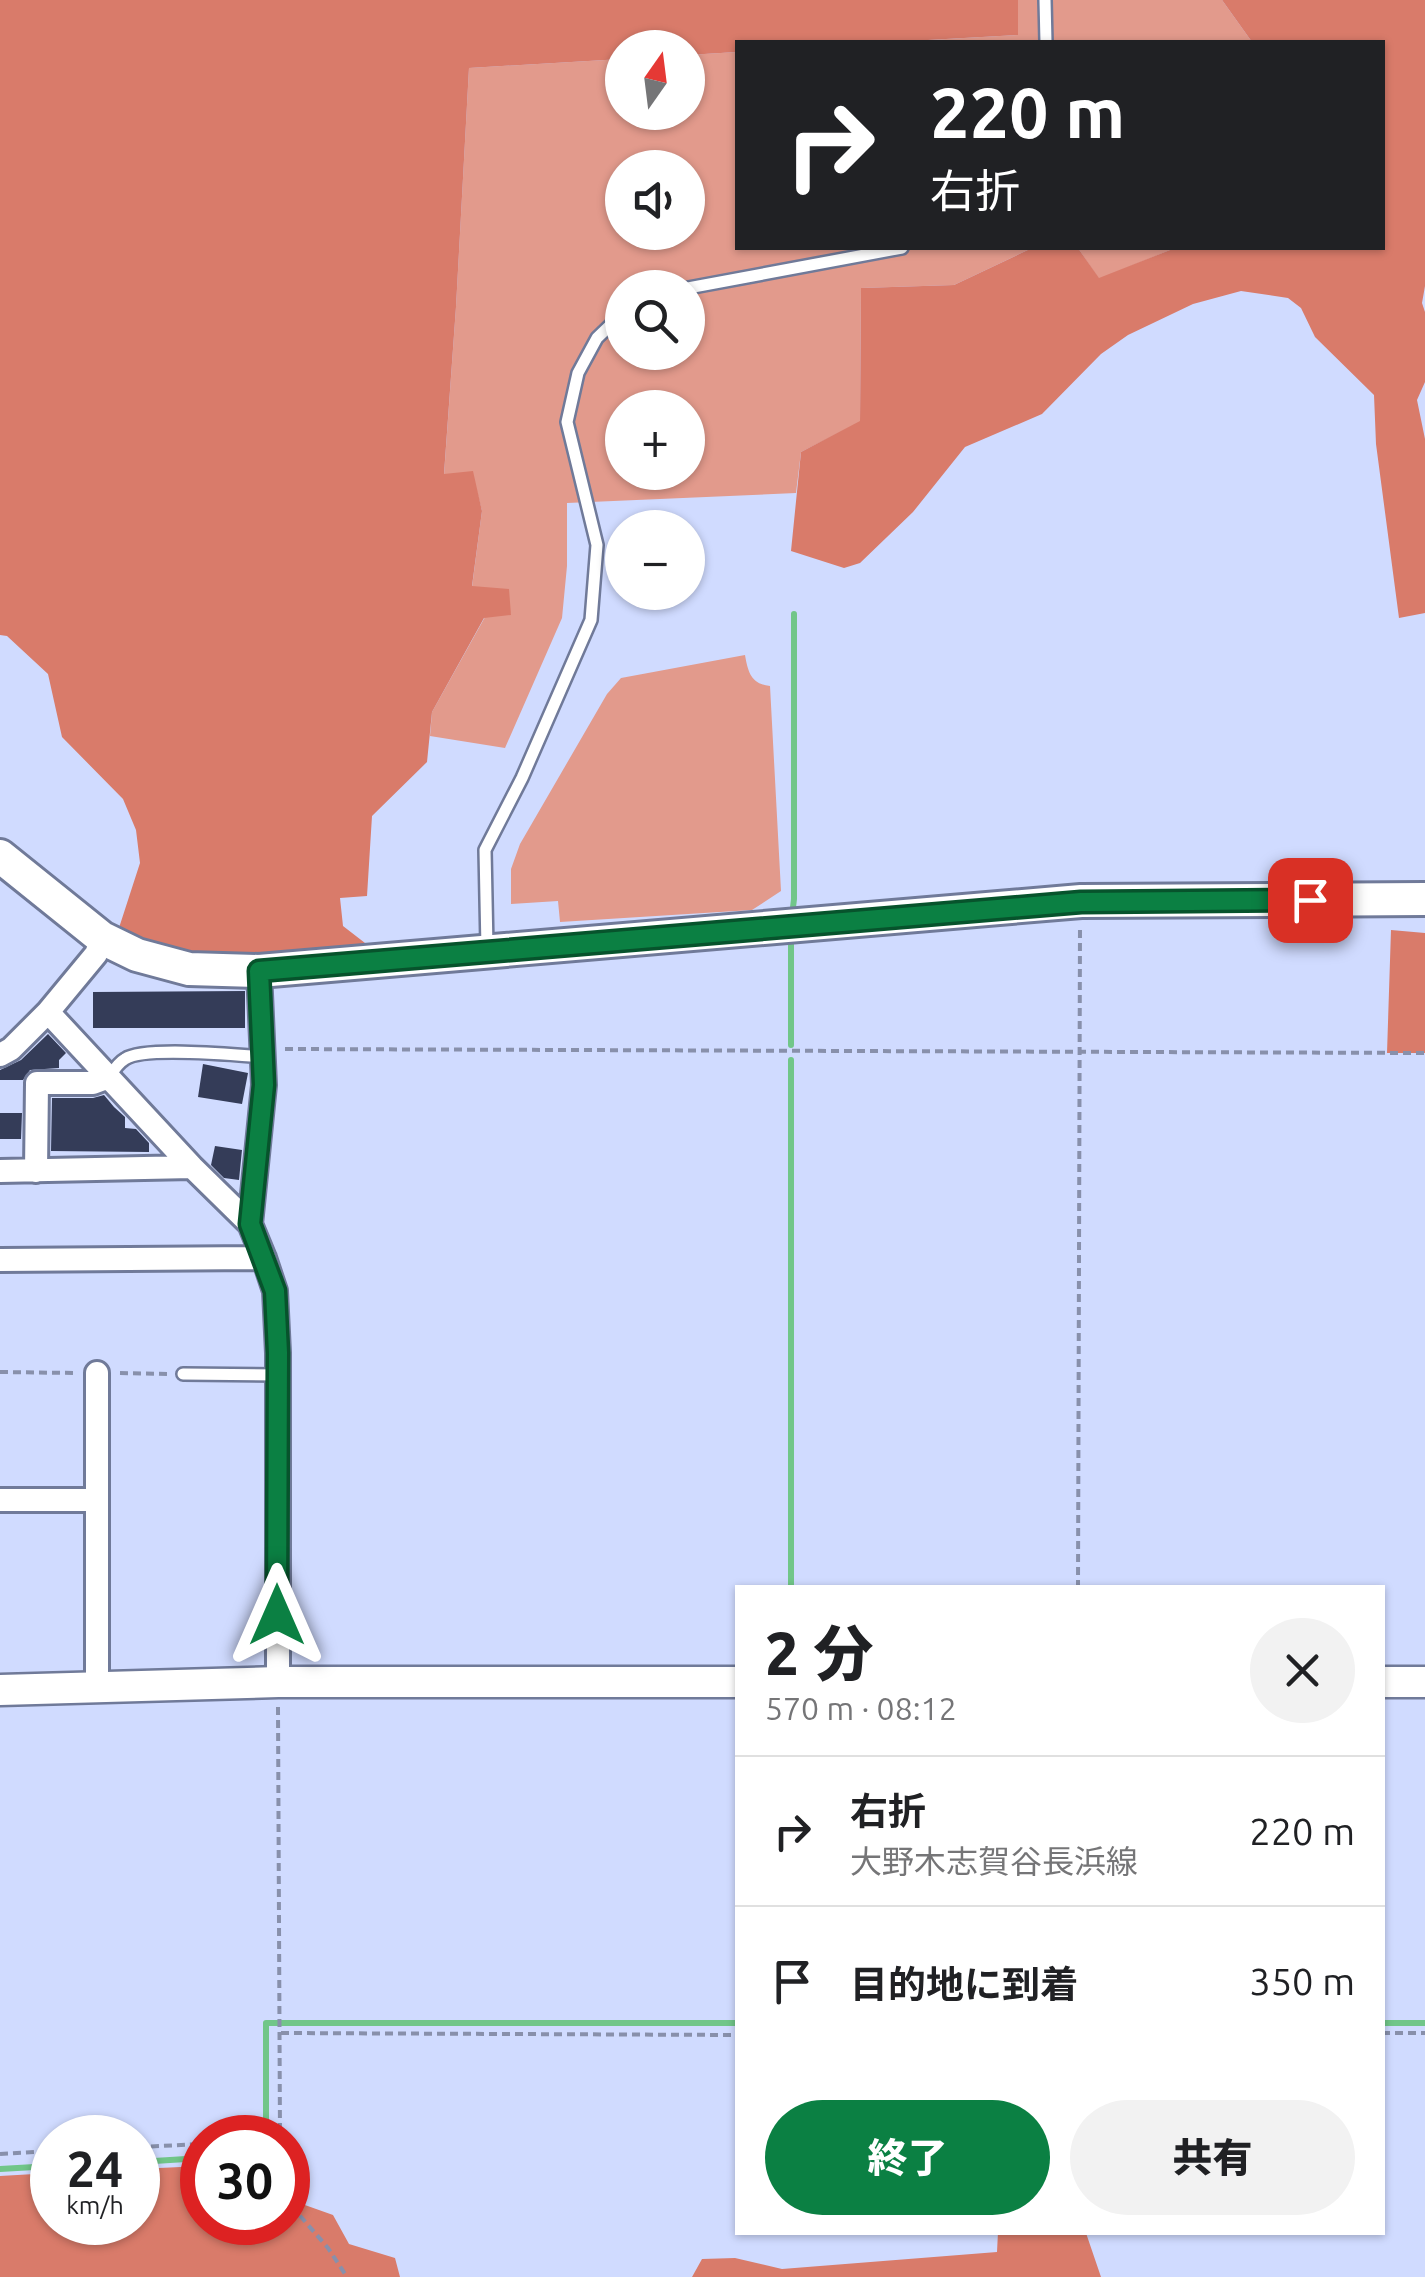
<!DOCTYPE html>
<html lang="ja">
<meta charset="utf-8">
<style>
:root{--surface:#fff;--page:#f2f2f2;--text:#202124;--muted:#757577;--line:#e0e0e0;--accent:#0b8043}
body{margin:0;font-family:Ubuntu,"Noto Sans JP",sans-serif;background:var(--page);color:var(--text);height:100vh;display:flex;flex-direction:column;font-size:38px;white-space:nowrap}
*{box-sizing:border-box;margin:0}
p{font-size:32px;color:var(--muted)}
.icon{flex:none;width:55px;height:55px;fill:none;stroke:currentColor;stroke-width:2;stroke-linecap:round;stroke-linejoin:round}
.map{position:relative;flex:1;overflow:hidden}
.sheet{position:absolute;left:735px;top:1585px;width:650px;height:650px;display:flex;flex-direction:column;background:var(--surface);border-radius:0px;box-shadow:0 2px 8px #0004}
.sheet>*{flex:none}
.banner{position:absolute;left:735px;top:40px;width:650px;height:210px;border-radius:0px;box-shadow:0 2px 8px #0004;background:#202124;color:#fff;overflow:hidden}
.needle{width:65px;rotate:14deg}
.fabs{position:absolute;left:605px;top:30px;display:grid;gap:20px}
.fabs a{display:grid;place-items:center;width:100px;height:100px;border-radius:50%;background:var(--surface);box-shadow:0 2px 8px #0004;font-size:50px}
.speed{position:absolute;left:30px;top:2115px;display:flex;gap:20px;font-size:50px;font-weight:700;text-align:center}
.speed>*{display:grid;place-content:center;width:130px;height:130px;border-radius:50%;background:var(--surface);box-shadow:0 2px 8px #0004;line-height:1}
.speed small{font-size:25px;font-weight:400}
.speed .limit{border:15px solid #d22;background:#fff;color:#111}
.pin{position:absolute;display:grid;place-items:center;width:85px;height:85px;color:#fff;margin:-42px;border-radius:20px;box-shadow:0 5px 15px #0006}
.me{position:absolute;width:110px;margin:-55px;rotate:0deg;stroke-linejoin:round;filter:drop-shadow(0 0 8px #0008)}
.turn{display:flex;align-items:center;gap:35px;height:210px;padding:0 30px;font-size:45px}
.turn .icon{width:130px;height:130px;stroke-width:2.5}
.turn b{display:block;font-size:70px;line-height:85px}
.round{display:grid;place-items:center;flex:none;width:105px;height:105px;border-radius:52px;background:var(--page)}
.summary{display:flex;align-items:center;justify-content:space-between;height:170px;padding:0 30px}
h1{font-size:60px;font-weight:800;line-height:75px}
.cta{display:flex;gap:20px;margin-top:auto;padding:20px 30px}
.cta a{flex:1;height:115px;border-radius:60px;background:var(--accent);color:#fff;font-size:40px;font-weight:800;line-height:115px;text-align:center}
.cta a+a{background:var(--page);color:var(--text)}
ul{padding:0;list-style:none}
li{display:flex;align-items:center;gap:30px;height:150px;padding:0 30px;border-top:2px solid var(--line)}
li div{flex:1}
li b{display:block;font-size:38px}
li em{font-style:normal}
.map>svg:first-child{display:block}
</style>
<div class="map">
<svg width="1425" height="2277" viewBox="0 0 1425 2277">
<rect width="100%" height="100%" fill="#d0dbff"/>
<path fill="#e29a8c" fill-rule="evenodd" d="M1018,0H1222L1252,42H892L1018,35Z
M737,52L738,248H1032L954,285L861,288L860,422L801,452L796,493L567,503V566L562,618L505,748L430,736L432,712L485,617L511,614L472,587L482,511L472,472L444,475L456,307L469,68L622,59V112H688V55ZM622,168H688V232H622ZM622,288H688V352H622ZM622,408H688V472H622Z
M1078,248H1175L1099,279Z
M745,655C748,672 751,684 770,686L781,891L752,910L560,922L558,901L511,904V869L520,844L607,694L621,678Z"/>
<path fill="#d97b6a" d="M0,0H1018V35L892,42H738L737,52L688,55V48H622V59L469,68L456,307L444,474L473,471L482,511L472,586L509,589L511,615L484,618L432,712L427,762L372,816L367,896L340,898L343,926L365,943V950L357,955H207L117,934L140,863L136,830L123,799L62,737L48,674L7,636L0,635Z
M1222,0H1425V286L1422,303L1425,312V382L1417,400L1425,439V613L1399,618L1376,444L1374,395L1315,337L1301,308L1288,298L1241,291L1193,304L1128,335L1101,354L1042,414L965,447L913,512L860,563L844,568L791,551L801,452L860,421L861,288L954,285L1032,248H1078L1099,278L1175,248H1382V42H1252Z
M1391,930L1425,933V1053H1387Z
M202,2166V2222H288V2199L333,2215L349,2244L395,2258L400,2277H0V2176L52,2173V2222H138V2169Z
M998,2232L1086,2233L1101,2277H692L702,2259L735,2258L782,2269L997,2252Z"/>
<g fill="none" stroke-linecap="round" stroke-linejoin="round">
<path stroke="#71c689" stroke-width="6" d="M792,916L794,899V614
M791,944V1045
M791,1588V1060
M1382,2023H1425
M266,2138V2023H738
M138,2162L202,2158
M0,2169L52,2166"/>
</g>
<path fill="#343c58" d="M245,991V1028H93V992Z
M48,1034L66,1053L59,1060V1068L30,1070L23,1080H0V1070L21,1060Z
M203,1064L248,1073L242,1104L198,1097Z
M104,1095L114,1107L125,1117V1128L136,1129L149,1143V1152L51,1151L52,1098H93Z
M0,1113H22L21,1139H0Z
M215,1146L242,1150L239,1180L224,1178L211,1165Z"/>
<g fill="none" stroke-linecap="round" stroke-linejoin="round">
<defs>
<path id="service" d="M1045,0L1046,42
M688,288L902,248
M487,948L485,850L522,778L591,620L597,545L567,422L578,373L597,338L622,314
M109,1077C113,1071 118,1063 125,1059C144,1046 237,1055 263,1057
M183,1374L278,1375"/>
<path id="minor" d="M102,938L96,954L48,1012L192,1167L250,1224L264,1258L275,1291L278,1353V1682
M0,1055L11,1049L48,1012
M0,1171L192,1167
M36,1171L37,1083H93L109,1077
M250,1224L264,1085L259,971
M0,1260L264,1258
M0,1500H95
M97,1687V1373"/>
<path id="tertiary" d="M1382,1682H1425
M0,1690L278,1682H738"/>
<path id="secondary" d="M0,856L102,938L137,955L189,969L259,971L1081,901L1425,899"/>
</defs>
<use href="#service" stroke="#707a99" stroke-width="16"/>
<use href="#minor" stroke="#707a99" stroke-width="28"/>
<use href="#tertiary" stroke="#707a99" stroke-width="35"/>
<use href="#secondary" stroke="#707a99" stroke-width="38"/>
<path stroke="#8890ab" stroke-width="4" stroke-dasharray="8 5" stroke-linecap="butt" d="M285,1049L1425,1053
M0,1372L75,1373
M120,1373L170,1374
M1078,1588L1080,926
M278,1707L280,2138
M281,2033L738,2035
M1382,2033H1425
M138,2147L202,2144
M0,2154L52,2151
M288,2193L295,2210L328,2248L347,2277"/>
<use href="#service" stroke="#fff" stroke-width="11"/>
<use href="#minor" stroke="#fff" stroke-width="22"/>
<use href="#tertiary" stroke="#fff" stroke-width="30"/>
<use href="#secondary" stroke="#fff" stroke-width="32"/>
</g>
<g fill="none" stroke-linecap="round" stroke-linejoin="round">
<defs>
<path id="route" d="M277,1615L278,1353L275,1291L250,1224L264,1085L259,971L1081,902L1310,900"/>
</defs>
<use href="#route" stroke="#07532c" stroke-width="25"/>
<use href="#route" stroke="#0b8043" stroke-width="18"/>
</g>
</svg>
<div class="fabs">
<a><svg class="needle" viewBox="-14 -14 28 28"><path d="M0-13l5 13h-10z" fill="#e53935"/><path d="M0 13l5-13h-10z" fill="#757577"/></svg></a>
<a><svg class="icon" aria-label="sound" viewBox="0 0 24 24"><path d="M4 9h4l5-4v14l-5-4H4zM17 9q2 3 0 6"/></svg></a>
<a><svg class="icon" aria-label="search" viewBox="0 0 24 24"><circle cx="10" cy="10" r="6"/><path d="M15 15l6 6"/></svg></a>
<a>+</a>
<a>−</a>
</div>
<div class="speed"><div>24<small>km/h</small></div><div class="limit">30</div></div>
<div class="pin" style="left:1310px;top:900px;background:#d93025"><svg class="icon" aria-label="arrive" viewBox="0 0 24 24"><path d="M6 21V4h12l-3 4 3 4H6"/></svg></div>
<svg class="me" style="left:277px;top:1615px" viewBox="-20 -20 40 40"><path d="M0-17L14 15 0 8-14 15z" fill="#0b8043" stroke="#fff" stroke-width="4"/></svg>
<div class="banner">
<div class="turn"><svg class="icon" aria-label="right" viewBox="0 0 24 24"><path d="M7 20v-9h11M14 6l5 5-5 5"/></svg><div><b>220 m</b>右折</div></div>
</div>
<section class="sheet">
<div class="summary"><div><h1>2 分</h1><p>570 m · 08:12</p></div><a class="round"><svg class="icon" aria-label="close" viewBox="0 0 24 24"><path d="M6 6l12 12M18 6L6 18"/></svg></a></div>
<ul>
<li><svg class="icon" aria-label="right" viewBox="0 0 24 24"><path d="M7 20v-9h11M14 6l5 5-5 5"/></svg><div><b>右折</b><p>大野木志賀谷長浜線</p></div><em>220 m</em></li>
<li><svg class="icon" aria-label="arrive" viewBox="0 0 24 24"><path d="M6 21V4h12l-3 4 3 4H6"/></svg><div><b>目的地に到着</b></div><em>350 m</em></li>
</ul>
<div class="cta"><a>終了</a><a>共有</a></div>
</section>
</div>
